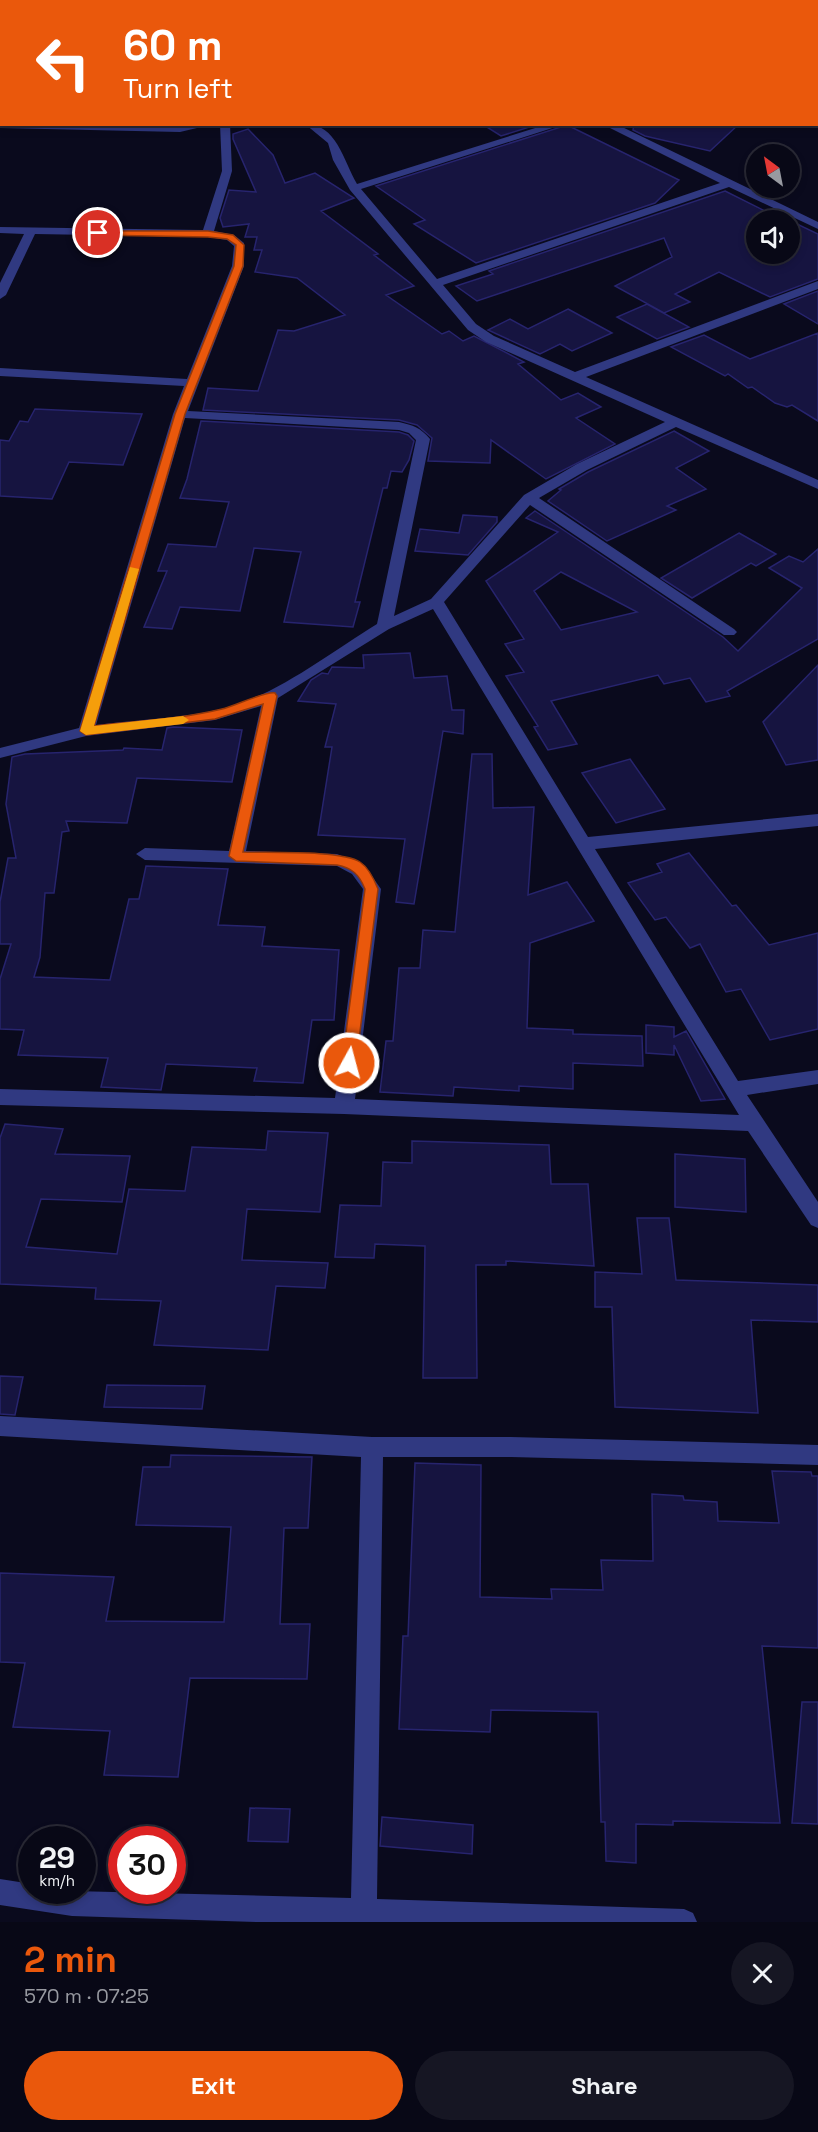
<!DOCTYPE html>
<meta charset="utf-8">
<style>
:root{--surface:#080816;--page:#161623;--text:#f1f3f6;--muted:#989aa1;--line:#292935;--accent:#ea580c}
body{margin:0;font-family:"Space Grotesk",sans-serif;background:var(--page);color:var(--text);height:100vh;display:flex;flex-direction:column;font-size:22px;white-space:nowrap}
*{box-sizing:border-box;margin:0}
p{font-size:20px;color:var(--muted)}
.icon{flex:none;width:33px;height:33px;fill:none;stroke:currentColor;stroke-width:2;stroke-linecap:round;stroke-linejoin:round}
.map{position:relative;height:1922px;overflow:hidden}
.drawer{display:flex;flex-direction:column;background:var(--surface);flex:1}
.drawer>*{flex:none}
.guide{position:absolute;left:0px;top:0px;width:819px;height:126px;box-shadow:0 3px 9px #0003,0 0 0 2px var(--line);background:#ea580c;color:#fff;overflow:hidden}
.needle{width:39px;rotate:328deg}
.fabs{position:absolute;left:746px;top:144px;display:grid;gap:12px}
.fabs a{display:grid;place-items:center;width:54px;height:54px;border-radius:50%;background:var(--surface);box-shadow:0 3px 9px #0003,0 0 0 2px var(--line);font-size:30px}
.speed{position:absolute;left:18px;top:1826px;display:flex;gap:12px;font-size:30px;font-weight:700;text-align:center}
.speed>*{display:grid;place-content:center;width:78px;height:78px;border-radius:50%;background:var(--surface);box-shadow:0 3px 9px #0003,0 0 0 2px var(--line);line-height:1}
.speed small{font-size:15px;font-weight:400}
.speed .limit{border:9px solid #d22;background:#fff;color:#111}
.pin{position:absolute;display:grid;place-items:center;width:51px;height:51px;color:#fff;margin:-26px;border:3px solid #fff;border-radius:50%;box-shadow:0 2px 6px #0007}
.me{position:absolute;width:66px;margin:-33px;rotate:7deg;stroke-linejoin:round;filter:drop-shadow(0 0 4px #0008)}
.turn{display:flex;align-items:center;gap:21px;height:126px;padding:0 24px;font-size:27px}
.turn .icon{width:78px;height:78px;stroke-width:2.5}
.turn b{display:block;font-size:42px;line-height:51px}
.round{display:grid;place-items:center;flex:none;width:63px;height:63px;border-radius:32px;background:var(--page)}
.head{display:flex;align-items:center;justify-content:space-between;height:102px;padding:0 24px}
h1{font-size:36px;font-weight:700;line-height:45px;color:var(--accent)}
.primary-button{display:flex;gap:12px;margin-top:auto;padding:12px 24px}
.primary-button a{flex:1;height:69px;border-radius:36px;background:var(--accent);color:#fff;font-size:24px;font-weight:700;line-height:69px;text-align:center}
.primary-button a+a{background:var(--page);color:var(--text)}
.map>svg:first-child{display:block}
</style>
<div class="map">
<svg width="818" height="1922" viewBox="0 0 818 1922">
<rect width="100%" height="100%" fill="#0a0a1d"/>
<path fill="#161440" stroke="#27246e" stroke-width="1.5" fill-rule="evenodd" d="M482,124H539L501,136Z
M634,124H739L710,151L645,136L633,130Z
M567,125L679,180L655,203L476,263L414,224L425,220L376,186Z
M248,129L273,155L285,183L315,173L354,198L321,211L378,254L374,255L414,286L386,295L442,334L449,331L463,341L474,336L524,362L518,364L561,400L578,393L601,407L576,418L615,444L546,479L491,440L490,463L428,461L432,438L417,425L399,420L203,410L208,388L258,391L278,330L294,331L345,315L297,278L255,272L262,250H254L257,237H245L249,224L223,227L220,218L229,190L256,192L233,139V134Z
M725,191L783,220H756V254H789V224L795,223L818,234V279L770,297L719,272L675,294L690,302L664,313L615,286L672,257L664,238L477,301L456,286L493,274L489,271Z
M818,291V324L784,304Z
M647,304L689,327L657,339L617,317Z
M568,309L612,333L572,351L560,344L540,354L488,330L510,319L528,329Z
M818,333V421L792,405L787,407L775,403L752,387L748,388L728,374L725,376L671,347L704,335L750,359Z
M35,409L142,414L123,465L69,462L52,499L0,496V440L9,441L20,421L28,422Z
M201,421L399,432L408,435L414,441L409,460L402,472L391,471L387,488H383L355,602H360L353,627L284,622L301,552L254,548L240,611L180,607L172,629L144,627L167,571H158L168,544L216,547L229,502L180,498L187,479Z
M674,431L709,451L676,468L706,489L667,506L676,510L607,541L548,501L561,490L559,489L588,472Z
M535,511L723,637L738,651L802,588L769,568L789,556L803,562L818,549V639L727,691L730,696L706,702L690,678L664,684L658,675L551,701L577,744L548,750L534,727L538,726L506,676L524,672L505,644L524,639L486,581L558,532L526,518ZM561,572L637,612L561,630L534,591Z
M463,515L497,517V522L468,555L415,551L420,529L459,533Z
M739,533L776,554L756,566L751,563L692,598L661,578Z
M410,653L414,678L447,676L452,710H464L463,734L443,731L414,904L396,902L405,839L318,835L332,747H325L336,704L298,701L311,680L322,673L328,674L332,667L364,668L363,655Z
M818,665V760L786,765L763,722Z
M174,727L242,730L232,782L137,778L127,823L66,821L69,831L62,832L54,893H45L40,957L34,977L110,980L129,899H139L146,866L228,869L218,925L265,927L262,946L339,950L334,1020H312L303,1083L254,1081L257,1068L166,1064L161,1090L101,1087L108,1058L18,1055L24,1030L0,1029V979L11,944H0V902L8,858H16L6,804L12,757L25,754L123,750L124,748L162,750L167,728Z
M472,754H492L493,808L534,807L528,895L567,882L594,921L530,943L527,1028L573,1030V1034L642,1036L643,1066L573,1063V1089L519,1086V1091L454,1087L453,1096L380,1092L386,1041H393L399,968H420L423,930L455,932Z
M630,759L665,809L616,823L582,773Z
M689,853L732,906L736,905L769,945L818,933V1029L770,1040L741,989L726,992L700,944L690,948L666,917L655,920L628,883L662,872L657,864Z
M646,1025L674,1027V1037L686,1031L725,1099L701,1101L674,1045V1055L646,1053Z
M5,1124L63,1129L55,1154L130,1156L122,1202L41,1199L26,1247L117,1254L129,1189L185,1191L192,1147L266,1150L268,1131L328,1133L320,1212L247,1209L242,1260L328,1263L325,1288L276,1286L268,1350L154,1345L161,1301L95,1299L96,1288L0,1284V1138Z
M412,1141L549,1145L551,1184H588L594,1266L506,1261V1265H476L477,1378H423L425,1246L375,1244L374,1258L335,1257L340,1205L381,1206L383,1162L412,1163Z
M675,1154L745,1159L746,1212L675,1207Z
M637,1218H669L676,1280L818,1285V1322L751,1320L758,1413L615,1407L612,1307H595V1272L642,1274Z
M0,1376L23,1377L15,1415L0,1414Z
M107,1385L205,1386L202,1409L104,1407Z
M171,1455L312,1457L308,1528H284L280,1624H310L307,1679L190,1678L178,1777L104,1775L110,1731L13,1727L25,1663L0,1662V1573L114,1577L106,1621L224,1622L231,1527L136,1525L143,1467H170Z
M415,1463L481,1465L480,1597L552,1599L551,1589L603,1590L601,1560L653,1561L652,1494L683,1496L684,1500L717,1502L718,1521L779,1523L772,1471L811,1472L812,1476H818V1648L762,1646L780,1823L673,1821V1825L636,1824V1863L606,1861L605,1822H601L598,1712L491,1710L490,1732L399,1729L403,1636H408Z
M802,1702H818V1824L792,1823Z
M250,1808L290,1809L288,1842L248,1841Z
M382,1817L473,1825L472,1854L380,1846Z"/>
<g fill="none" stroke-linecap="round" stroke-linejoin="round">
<path fill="#303981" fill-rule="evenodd" d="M377,0H387L388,2H378Z
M611,0H623L624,2H612Z
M0,32H2V38H0Z
M0,122L2,124H214L180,132L0,128Z
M220,124H230L232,171L214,231L234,235L244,243V266L188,411L399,422C413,425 421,428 430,439L394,616L431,599L524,495L577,464L665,422L486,342L468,330L350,190L333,160L328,143L305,124C337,124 343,160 357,184L548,124H565L361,189L437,279L720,183L602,124H616L818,222V229L729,187L443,285L476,324L494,336L575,372L818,281V289L586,377L818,480V489L676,427L587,470L539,498L734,629L737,632L734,635H724L530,505L444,602L588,837L818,814V826L595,849L738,1081L818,1070V1084L747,1095L818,1202V1228L811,1225L748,1131L344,1114L0,1105V1089L335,1098L363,889L352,874L337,866L145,860L136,854L145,848L229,851L261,706L215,720L86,736L0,758V748L79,728L173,414L184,386L0,376V368L187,379L232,266L234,246L227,240L208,237L35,234L6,295L0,299V283L24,234L0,233V227L203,230L222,171ZM185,418L399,430L409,433L416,440L377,624C335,650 288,686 242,703C199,718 141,719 96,725ZM433,609L739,1115L355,1099L381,889L364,865L337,854L246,851L278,698L389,629Z
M0,1416L372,1437H511L818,1445V1465L511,1457H383L377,1899L684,1909L693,1913L697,1922H256L72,1916L0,1905V1879L32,1884V1890L351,1898L361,1457L0,1436Z"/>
</g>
<path fill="#ea580c" stroke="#983908" stroke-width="1.5" d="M98,231H208L233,235L244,245L243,266L185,414L94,726C136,721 181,719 222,709C235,706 265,691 275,693L277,696L243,852C267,853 343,850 360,862C369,868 374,879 378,889L356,1063L349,1068L342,1063L365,889C359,874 352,868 337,865L236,861L229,856L263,704L215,719L86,735L80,731L175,414L234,266L236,245L227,239L208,237L95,235Z"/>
<path fill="#f59e0b" d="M130,567L139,569L94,726L183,716L189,720L183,724L86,735L80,731Z"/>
</svg>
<div class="fabs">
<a><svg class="needle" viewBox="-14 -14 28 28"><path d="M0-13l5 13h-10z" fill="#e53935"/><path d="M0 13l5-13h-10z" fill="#989aa1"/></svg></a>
<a><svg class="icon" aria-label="sound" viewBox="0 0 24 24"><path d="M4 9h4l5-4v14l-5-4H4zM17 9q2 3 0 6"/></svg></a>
</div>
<div class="speed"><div>29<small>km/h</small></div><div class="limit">30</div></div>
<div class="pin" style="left:98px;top:233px;background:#d93025"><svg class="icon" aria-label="arrive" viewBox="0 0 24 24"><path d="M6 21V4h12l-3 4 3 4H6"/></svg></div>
<svg class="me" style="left:349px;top:1063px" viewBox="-20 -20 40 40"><circle r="17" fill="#ea580c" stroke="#fff" stroke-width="3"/><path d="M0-11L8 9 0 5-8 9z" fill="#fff"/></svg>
<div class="guide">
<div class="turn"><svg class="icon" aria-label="left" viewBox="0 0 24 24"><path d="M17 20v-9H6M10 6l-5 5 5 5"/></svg><div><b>60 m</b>Turn left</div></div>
</div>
</div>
<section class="drawer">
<div class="head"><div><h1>2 min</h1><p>570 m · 07:25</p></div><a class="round"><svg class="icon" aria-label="close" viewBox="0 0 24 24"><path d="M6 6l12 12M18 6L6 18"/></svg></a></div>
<div class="primary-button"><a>Exit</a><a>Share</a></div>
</section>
